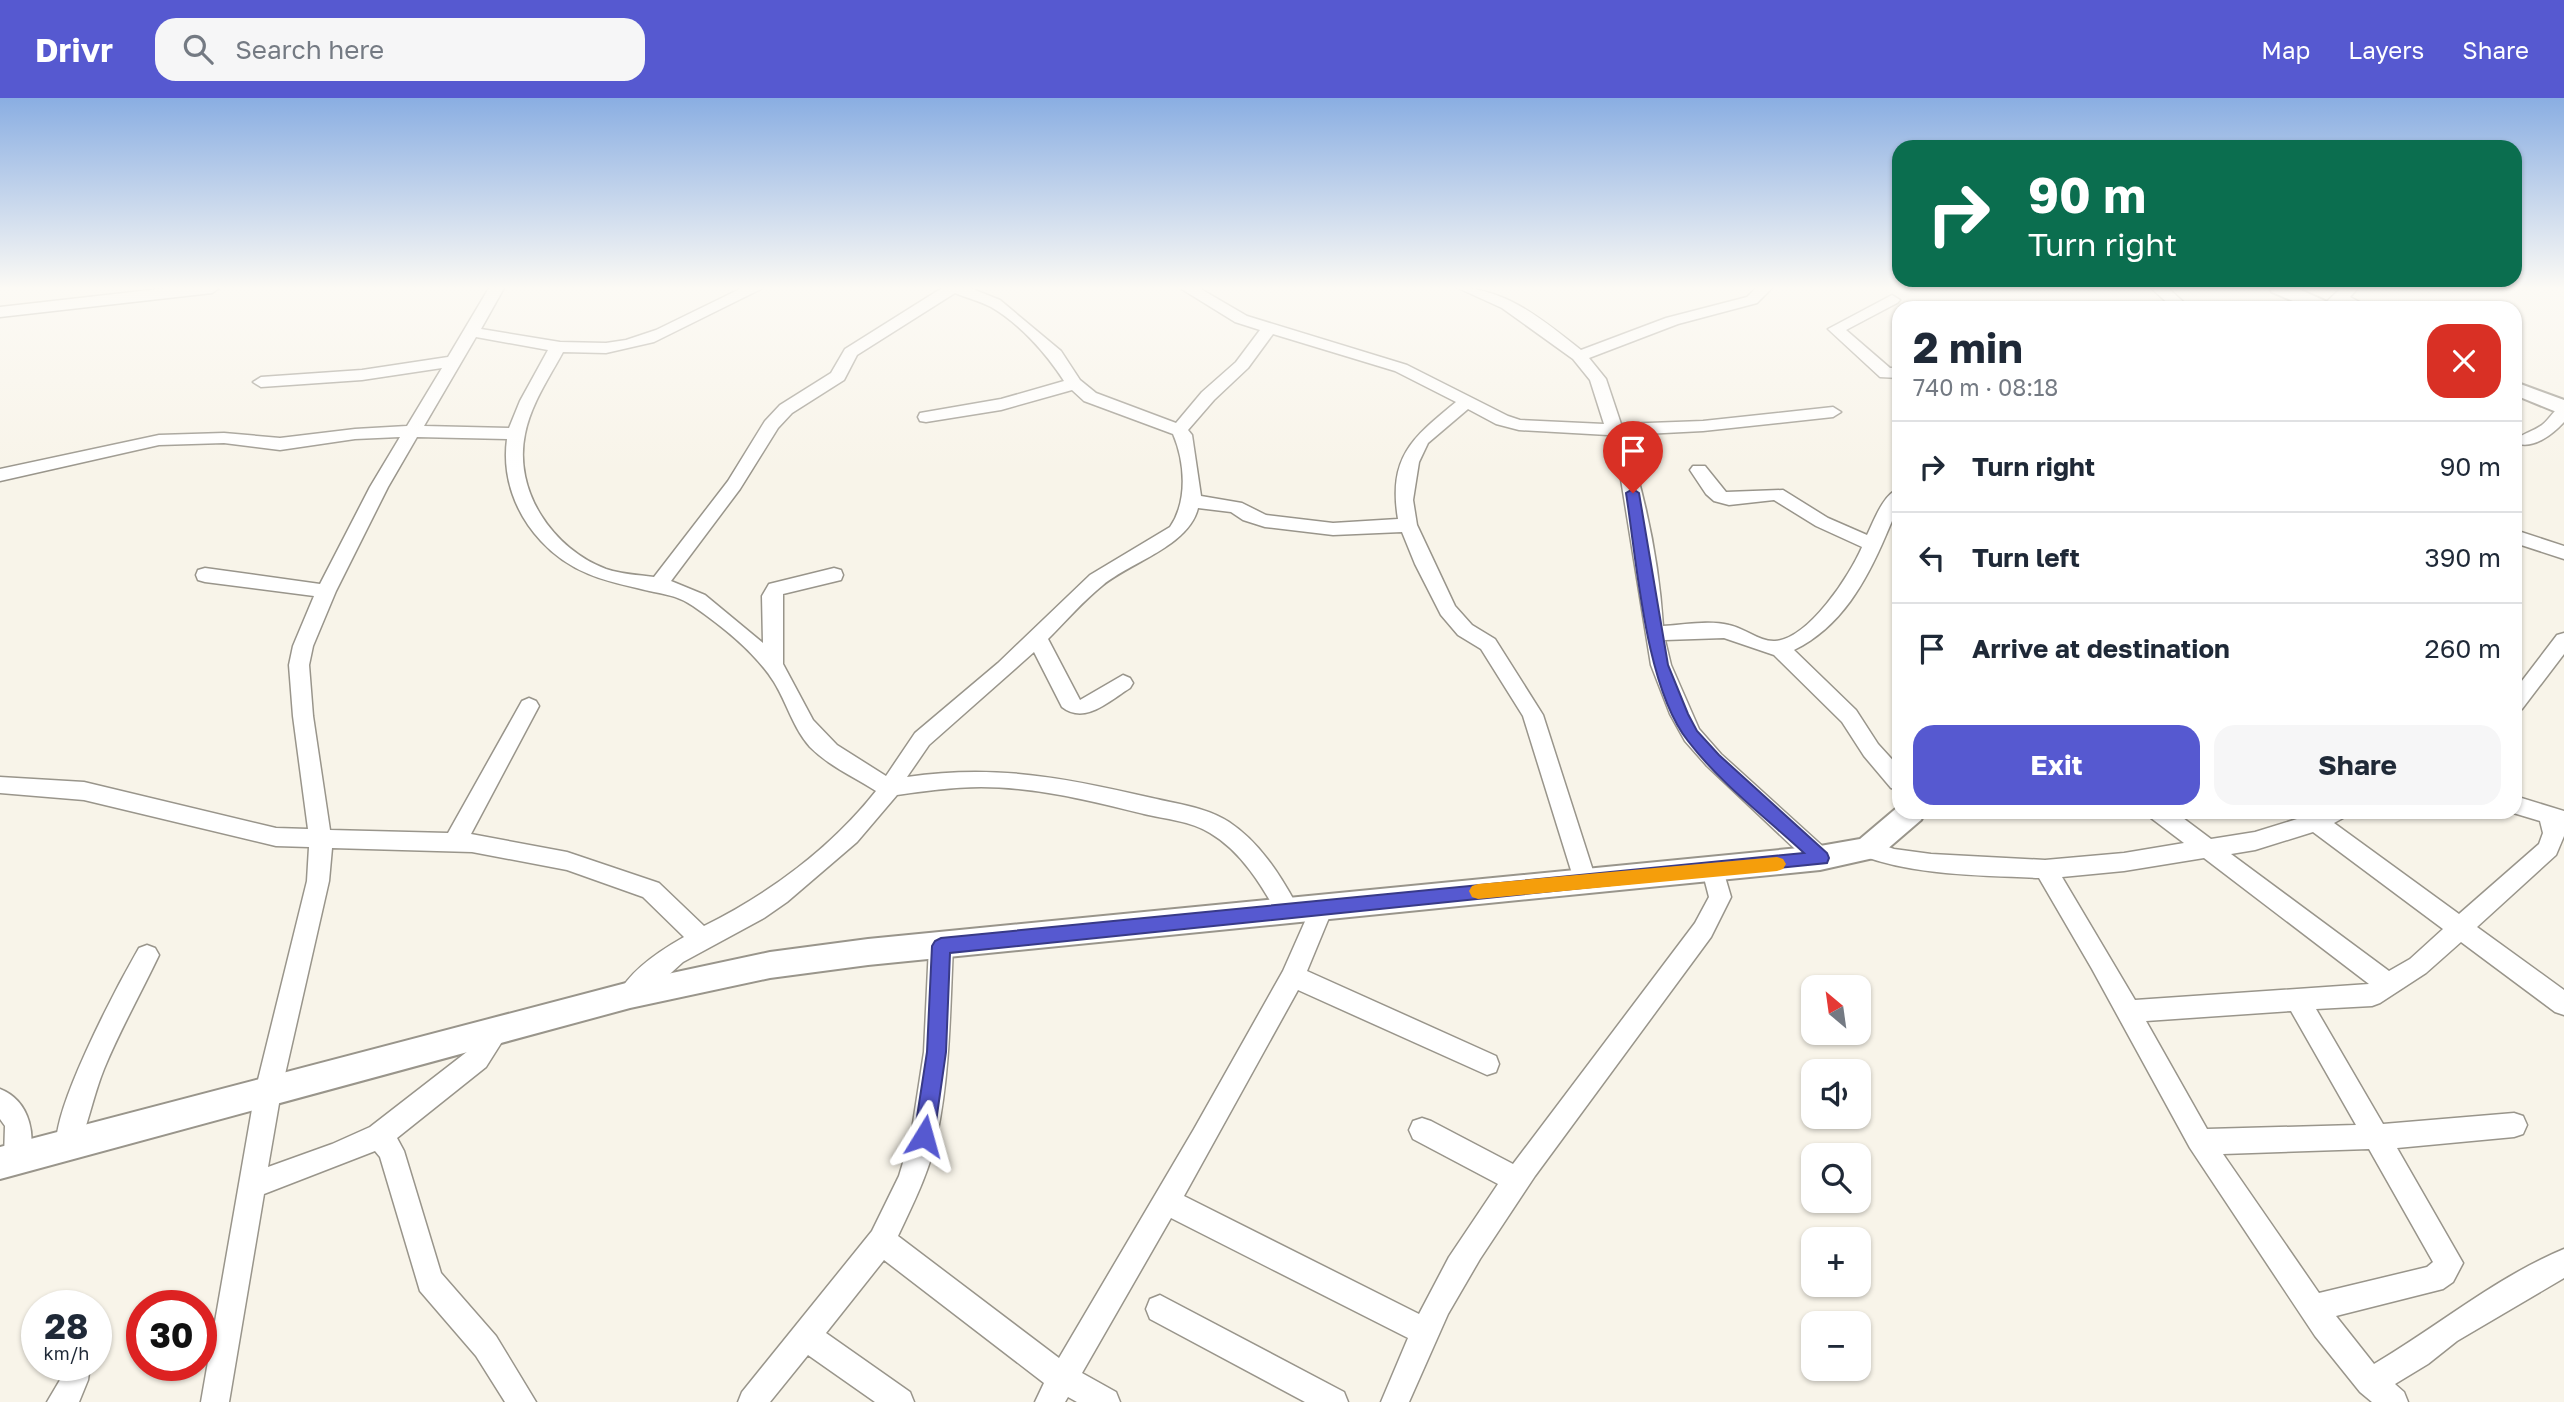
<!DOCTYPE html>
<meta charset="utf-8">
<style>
:root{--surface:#fff;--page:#f6f6f7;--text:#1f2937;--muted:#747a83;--line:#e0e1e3;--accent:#5659d0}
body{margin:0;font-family:"Golos Text",sans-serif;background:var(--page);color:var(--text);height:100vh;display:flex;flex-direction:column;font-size:26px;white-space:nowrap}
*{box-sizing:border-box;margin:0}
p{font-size:23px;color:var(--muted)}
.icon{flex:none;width:38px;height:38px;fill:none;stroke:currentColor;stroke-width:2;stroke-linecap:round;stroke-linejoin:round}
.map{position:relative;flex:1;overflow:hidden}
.panel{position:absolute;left:1892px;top:203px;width:630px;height:518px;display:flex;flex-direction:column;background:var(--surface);border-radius:21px;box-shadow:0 2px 5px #0004}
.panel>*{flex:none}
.hud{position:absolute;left:1892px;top:42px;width:630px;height:147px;border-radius:21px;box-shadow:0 2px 5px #0004;background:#0b6e4f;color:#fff;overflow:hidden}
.needle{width:46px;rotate:331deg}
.buttons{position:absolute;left:1801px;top:877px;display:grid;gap:14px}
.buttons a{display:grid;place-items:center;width:70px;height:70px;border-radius:14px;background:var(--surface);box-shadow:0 2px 5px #0004;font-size:35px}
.speed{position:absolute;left:21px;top:1192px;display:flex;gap:14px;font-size:35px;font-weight:700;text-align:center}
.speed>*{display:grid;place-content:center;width:91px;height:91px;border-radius:50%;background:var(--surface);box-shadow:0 2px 5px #0004;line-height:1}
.speed small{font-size:18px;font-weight:400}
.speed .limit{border:10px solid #d22;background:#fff;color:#111}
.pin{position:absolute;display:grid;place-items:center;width:60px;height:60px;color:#fff;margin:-72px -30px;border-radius:50% 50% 50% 0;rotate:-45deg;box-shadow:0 0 7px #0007}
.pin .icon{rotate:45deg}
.me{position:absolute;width:77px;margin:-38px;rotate:8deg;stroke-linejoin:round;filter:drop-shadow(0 0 5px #0008)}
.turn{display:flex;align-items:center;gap:24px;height:147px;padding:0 21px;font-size:32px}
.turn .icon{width:91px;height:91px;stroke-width:2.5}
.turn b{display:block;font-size:49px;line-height:60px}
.round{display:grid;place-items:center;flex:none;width:74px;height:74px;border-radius:21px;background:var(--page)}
.overview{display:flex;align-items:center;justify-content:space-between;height:119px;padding:0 21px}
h1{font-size:42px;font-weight:700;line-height:52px}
.cta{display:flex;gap:14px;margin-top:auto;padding:14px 21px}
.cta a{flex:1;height:80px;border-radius:21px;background:var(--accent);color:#fff;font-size:28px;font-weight:700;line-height:80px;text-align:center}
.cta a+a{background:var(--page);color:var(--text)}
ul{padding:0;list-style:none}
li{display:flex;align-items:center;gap:21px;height:91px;padding:0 21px;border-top:2px solid var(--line)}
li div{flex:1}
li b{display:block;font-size:26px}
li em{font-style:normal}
header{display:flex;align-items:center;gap:42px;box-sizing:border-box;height:98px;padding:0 35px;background:var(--accent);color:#fff}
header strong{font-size:33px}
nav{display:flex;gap:38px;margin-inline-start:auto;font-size:24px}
.search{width:490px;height:63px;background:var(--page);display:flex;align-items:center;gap:18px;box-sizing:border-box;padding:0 24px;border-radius:21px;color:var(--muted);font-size:26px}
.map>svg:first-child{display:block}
</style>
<header>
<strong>Drivr</strong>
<div class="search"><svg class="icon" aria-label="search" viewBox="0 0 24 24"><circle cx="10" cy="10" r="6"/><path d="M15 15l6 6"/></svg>Search here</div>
<nav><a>Map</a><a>Layers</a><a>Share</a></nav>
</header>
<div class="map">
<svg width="2564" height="1304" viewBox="0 0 2564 1304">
<rect width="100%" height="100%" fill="#f8f4e9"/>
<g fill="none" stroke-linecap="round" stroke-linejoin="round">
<defs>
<path id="minor" d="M168,190H219L212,195L0,219V209Z
M489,190H504L481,231L560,244L606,245L626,242L656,232L742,190H763L654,244L606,255L563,254C549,280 531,306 525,336C513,393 553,451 606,471C621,476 638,477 654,479L728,383L765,323L780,307L831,275L845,251L942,190H970L1000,202L1061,253L1080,282L1096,295L1176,325L1202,294L1236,264L1260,232L1235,224L1180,190H1199L1247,218L1407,267L1508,318L1520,322L1604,326L1590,282L1573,261L1502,210L1458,190C1506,190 1544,223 1581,252L1666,220L1747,199L1756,190H1772L1757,205L1678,226L1589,260L1606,281L1621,326L1703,323L1833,309L1841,314L1833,319L1703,333L1625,337C1645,397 1659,465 1663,528C1684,527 1708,522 1729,527C1744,530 1760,544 1775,543C1809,541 1850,477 1862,449L1816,428L1774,402L1729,407L1714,403L1706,396L1690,372L1693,368H1705L1726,394L1783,392L1828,420L1867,437C1874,423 1883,396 1899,391C1899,410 1893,420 1886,437C1866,484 1841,529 1794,552L1856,612L1878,646L1899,669V692L1891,690L1864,658L1842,624L1774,557L1724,540L1665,542L1671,567L1699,631L1721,656L1828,753L1831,760L1828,767L1820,769L1812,767L1707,668L1685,643L1670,616L1651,567L1620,375L1608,337L1519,332L1496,326L1468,311L1428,345L1419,364L1413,402L1417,427L1455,508L1472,527L1495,541L1543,617L1596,782L1593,789L1585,791L1577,789L1574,782L1523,618L1481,551L1458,537L1441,517L1415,466L1402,434L1333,437L1265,429L1243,422L1231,414L1198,410C1189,448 1131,464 1103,487C1083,503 1066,523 1048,541L1080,602L1123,577L1130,580L1133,585L1130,590C1109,603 1085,627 1062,609L1034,554L929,647L907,679C996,666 1066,680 1152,700C1177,706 1206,709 1229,724C1259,744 1279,775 1296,806L1299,813L1296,820L1288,823L1280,820C1262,788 1242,754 1210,735C1191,723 1165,721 1144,716C1091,703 1036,689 981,689C953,689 925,693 897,697L857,744L787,804L764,820L683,864L638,905L630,908L622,905L618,897C630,872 661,852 684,839L643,799L567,772L472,754L332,750L329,783L281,994L268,1069L332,1046L370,1029L468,953L489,923L498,920L507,923L510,931L486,969L397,1040L404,1053L441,1175L496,1238L536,1304H505L476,1258L420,1193L380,1059L375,1053L264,1096L229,1304H201L255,994L307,783L309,749L276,748L84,702L0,695V679L84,684L276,730L308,731L293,618L289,567L293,548L314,498L205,484L198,482L196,477L198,472L205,470L320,486L370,389L400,339L355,341L280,352L224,345L159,347L0,383V371L159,337L224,335L280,340L355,331L407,328L442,270L362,282L261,289L253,284L261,279L362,272L448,259ZM955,195C967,200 980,203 991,209C1020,226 1046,255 1064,283L1001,301L920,315L918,319L920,323L926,324L1001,312L1072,292L1084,303L1173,336C1185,364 1188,403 1170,429L1090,477L998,565L915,635L886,678L837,647L813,622L783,566V496L841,482L843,477L841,472L834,470L769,486L762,498L763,545L705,497L671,483L740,391L778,330L792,315L844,282L857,257ZM1273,236L1395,273L1456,304C1412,340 1388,359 1398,421L1333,425L1266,417L1242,405L1201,398L1192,337L1188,332L1214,302L1248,270ZM476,239L548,252L520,303L509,330L424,328ZM417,339L507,341C502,379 515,415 541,443C573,478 611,484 654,494C669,497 680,499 693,508C722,528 755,554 774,584C787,605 793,630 810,649C829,668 854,679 876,693C831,750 769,796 704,828L659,785L567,754L471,736L539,608L536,603L529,600L522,603L448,735L330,732L313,618L309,567L313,548L336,493L388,389Z
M2151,190H2168L2190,210H2173Z
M2341,190H2358L2350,199L2371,210H2349L2341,207L2337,210H2320Z
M1892,197L1900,202L1897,205L1846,232L1890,270H1899V280L1880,279L1828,231Z
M2564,308V324C2553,336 2535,350 2519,346L2516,342C2523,335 2534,333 2542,327C2550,321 2554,310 2564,308Z
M2515,432L2564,448V461L2515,445Z
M2564,535V556L2522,611L2515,614V592L2557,537Z
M2515,698L2564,713V738L2556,757L2477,829L2564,892V917L2555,914L2461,844L2426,875L2380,905L2372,908L2316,911L2383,1026L2514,1015L2523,1018L2527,1027L2523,1036L2514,1039L2397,1050L2463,1165L2453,1184L2443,1191L2336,1218L2374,1266C2437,1229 2496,1179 2564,1151V1180L2457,1243L2428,1266L2395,1286L2404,1294L2408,1304H2372L2360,1294L2315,1238L2190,1050L2092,871L2039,780C1978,777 1917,778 1860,757L1857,751L1860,745L1868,742L1894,751L1931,756L2045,762L2124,755L2184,745L2151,720L2148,714H2175L2211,741L2255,734L2297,721V714H2346L2343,720L2334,725L2459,816L2539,746L2543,735L2540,723L2510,714H2515ZM2313,734L2443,831L2410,861L2389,873L2231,756L2255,752ZM2204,760L2369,886L2135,902L2062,779L2124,773ZM2291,913L2356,1027L2207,1031L2146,923ZM2369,1051L2433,1164L2427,1169L2319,1195L2223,1056Z
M1713,763L1721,765L1731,799L1711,839L1535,1078L1480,1161L1448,1216L1409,1304H1381L1408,1240L1171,1120L1082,1275L1116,1294L1120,1304H1077L1068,1299L1065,1304H1035L1044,1285L884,1162L826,1235L910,1294L914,1304H875L808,1257L770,1304H738L742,1294L872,1133L899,1078L911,1038L924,954L929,848L933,841L941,838L949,841L953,848C950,911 950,975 937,1037C930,1073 913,1106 898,1138L1059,1260L1194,1031L1283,873L1314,803L1322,800L1330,803L1333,810L1307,873L1496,958L1499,966L1496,974L1487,977L1298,892L1184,1098L1419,1216L1449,1159L1498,1086L1413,1041L1409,1032L1413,1023L1422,1020L1431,1023L1513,1066L1695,825L1709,799L1702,772L1705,765Z
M147,847L155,850L159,857C141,895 120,932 104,971C93,998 88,1028 76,1055L67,1058L58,1055C44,1024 120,883 139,850Z
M0,991C31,1003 38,1041 26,1069L17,1073L8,1069L4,1060L5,1028L0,1021Z
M1160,1197L1344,1294L1348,1304H1305L1150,1221L1146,1211L1150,1201Z
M62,1267H90L88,1282L79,1304H47L60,1282Z"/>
<path id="major" d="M2270,190H2296L2332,206L2335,210H2309L2272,194Z
M2515,284L2564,302V317L2515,297Z
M1899,708V714H1925L1921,722L1878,759L1820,772L868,867L770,880L630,910L0,1081V1049L630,884L770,854L868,841L1820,748L1860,741Z"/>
</defs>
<use href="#minor" stroke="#99958b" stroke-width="3"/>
<use href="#major" stroke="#99958b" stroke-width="4"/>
<use href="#minor" fill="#fff" fill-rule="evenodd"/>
<use href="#major" fill="#fff" fill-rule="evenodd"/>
</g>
<linearGradient id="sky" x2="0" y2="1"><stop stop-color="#8aaee2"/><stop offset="0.51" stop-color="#fcfaf5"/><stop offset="1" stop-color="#fcfaf5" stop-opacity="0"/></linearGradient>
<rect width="2564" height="373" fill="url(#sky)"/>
<path fill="#5659d0" stroke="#383a87" stroke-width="2" d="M1633,391L1639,395L1668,567L1688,616L1697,633L1719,657L1827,755L1829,760L1827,765L950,855L946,954L934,1038L931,1045L924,1048L917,1045L914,1038L927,954L932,848L935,843L941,840L1804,755C1765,719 1720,685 1688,643C1645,589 1637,464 1626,395Z"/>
<path fill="#f59e0b" d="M1777,759L1783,761L1786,766L1783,771L1777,773L1478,801L1472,799L1469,793L1472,788L1478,786Z"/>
</svg>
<div class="buttons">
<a><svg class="needle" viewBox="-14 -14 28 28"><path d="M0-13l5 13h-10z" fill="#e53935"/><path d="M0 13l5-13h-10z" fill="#747a83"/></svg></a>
<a><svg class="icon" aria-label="sound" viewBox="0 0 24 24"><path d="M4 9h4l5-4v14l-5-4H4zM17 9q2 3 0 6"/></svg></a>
<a><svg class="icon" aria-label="search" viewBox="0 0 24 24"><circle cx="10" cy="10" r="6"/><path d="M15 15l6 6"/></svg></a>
<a>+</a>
<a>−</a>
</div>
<div class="speed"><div>28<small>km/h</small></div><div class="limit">30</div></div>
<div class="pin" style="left:1633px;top:395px;background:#d93025"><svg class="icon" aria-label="arrive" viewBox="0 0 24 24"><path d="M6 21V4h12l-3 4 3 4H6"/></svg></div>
<svg class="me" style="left:924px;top:1038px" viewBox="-20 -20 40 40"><path d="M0-17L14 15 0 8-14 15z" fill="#5659d0" stroke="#fff" stroke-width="4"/></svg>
<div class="hud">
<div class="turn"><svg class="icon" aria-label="right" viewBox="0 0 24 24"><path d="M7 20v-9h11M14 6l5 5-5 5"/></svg><div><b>90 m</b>Turn right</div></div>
</div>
<section class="panel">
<div class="overview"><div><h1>2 min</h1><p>740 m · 08:18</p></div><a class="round" style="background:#d93025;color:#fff"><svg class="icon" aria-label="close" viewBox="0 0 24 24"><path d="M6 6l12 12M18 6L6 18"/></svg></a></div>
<ul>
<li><svg class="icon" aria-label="right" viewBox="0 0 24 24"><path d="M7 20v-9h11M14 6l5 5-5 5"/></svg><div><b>Turn right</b></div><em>90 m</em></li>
<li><svg class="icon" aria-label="left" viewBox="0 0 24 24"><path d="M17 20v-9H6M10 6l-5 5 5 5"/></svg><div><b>Turn left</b></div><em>390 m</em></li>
<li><svg class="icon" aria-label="arrive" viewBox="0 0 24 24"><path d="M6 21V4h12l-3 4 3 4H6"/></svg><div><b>Arrive at destination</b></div><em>260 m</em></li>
</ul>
<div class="cta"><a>Exit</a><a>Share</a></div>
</section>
</div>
